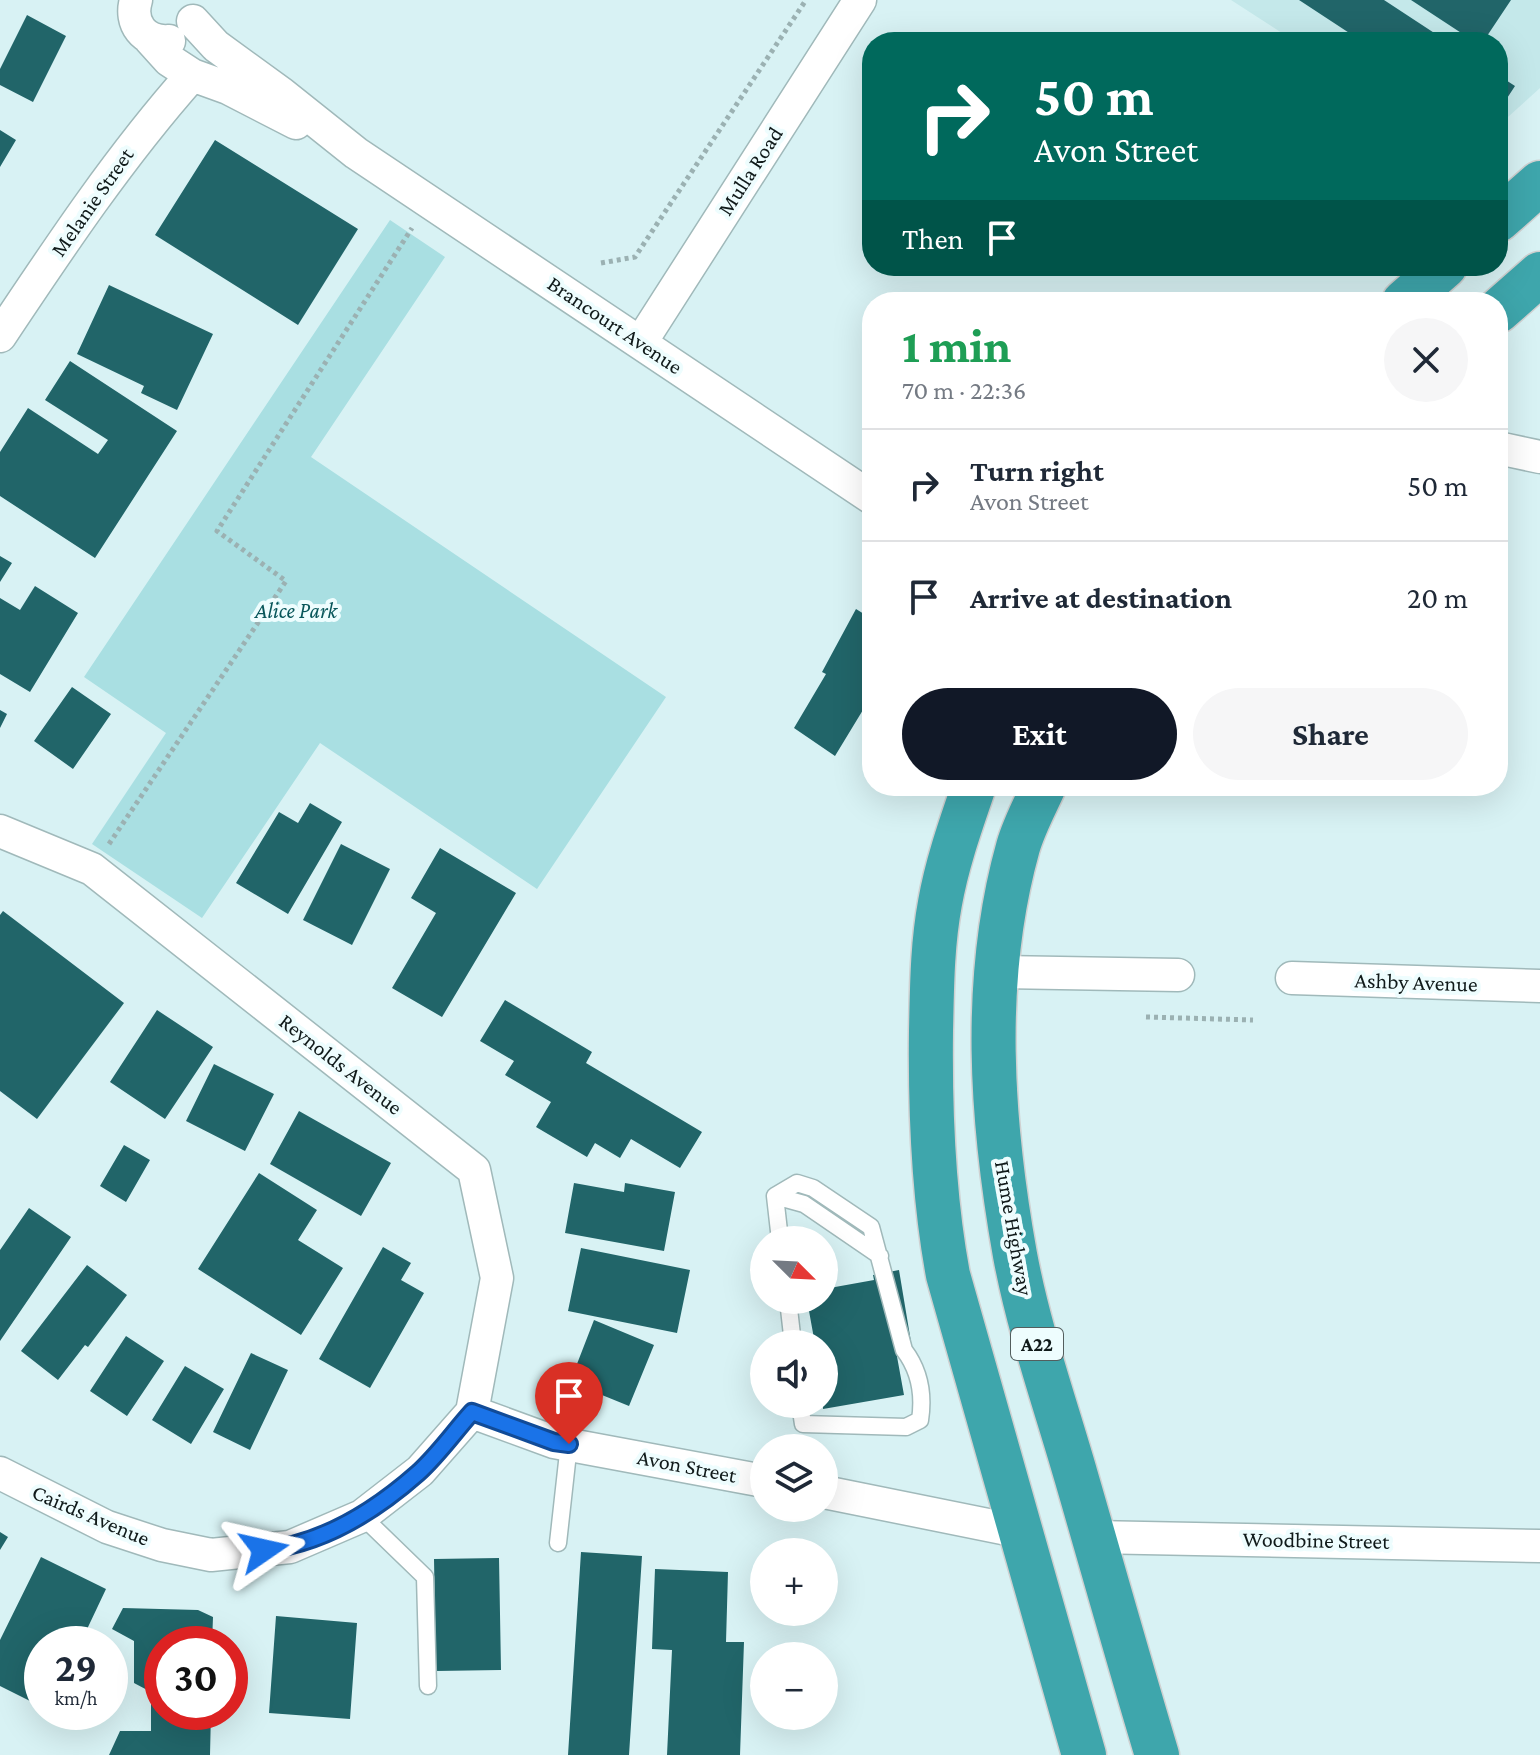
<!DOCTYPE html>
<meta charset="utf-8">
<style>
:root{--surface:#fff;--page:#f6f6f7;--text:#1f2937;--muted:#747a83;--line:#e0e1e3;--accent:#111827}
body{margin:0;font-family:"Crimson Pro",serif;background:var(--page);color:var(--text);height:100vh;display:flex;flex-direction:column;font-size:30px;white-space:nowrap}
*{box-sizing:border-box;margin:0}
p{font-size:26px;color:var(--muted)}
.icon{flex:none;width:44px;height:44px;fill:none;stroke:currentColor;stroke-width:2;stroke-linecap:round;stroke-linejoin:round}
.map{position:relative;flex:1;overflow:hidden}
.sheet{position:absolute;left:862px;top:292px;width:646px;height:504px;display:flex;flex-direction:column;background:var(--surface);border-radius:32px;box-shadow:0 8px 32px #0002}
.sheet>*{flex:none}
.guide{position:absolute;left:862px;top:32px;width:646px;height:244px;border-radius:32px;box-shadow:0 8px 32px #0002;background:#00695c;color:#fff;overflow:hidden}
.needle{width:52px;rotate:114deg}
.fabs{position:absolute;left:750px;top:1226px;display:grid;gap:16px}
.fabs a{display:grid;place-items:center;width:88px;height:88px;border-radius:50%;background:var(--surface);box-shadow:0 8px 32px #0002;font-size:40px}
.speed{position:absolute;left:24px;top:1626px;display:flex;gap:16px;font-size:40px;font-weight:700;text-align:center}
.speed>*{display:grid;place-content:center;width:104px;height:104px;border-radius:50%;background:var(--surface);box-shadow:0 8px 32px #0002;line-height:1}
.speed small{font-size:20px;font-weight:400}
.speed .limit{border:12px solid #d22;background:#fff;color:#111}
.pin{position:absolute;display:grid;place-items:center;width:68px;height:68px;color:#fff;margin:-82px -34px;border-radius:50% 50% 50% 0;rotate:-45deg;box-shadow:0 0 8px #0007}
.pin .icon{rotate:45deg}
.me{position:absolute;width:88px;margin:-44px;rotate:79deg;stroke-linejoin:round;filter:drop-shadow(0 0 6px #0008)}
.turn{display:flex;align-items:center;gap:28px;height:168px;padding:0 40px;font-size:36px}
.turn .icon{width:104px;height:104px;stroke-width:2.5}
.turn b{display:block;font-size:56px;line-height:68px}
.then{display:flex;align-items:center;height:76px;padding:0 40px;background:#0003;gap:16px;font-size:30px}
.round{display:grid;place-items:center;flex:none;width:84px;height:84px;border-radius:42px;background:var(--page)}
.head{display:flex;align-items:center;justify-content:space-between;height:136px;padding:0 40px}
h1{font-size:48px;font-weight:700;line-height:60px;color:#1e9e55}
.button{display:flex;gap:16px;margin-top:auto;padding:16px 40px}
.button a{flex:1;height:92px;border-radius:48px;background:var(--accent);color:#fff;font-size:32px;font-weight:700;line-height:92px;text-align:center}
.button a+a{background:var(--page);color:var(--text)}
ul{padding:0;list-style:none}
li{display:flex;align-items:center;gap:24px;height:112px;padding:0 40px;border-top:2px solid var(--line)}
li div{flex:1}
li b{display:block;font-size:30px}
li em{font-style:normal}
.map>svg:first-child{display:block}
</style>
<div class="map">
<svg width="1540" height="1755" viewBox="0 0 1540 1755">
<rect width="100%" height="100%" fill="#d8f2f4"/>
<path fill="#c4e8ea" d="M1231,0H1540V88L1498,126V42H1296Z"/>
<path fill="#a9dfe2" d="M390,220L445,257L311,457L666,697L537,889L320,743L202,918L92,844L166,733L84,677Z"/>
<path fill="#216569" d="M1299,0H1384L1448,42H1363Z
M1411,0H1511L1483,42H1475Z
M27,15L66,36L33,102L0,85V69Z
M1498,75L1515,86L1498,112Z
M0,130L16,140L0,167Z
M215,140L358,229L298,325L155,235Z
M109,285L213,334L177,410L141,393L144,386L77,354Z
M70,361L177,431L95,558L0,496V452L28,408L98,454L108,440L45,400Z
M0,556L12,563L0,582Z
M35,586L78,613L30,692L0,674V598L20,610Z
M856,609L872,619V702L869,700L835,756L794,728L826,674L822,672Z
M72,687L111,714L73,769L34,741Z
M0,710L7,714L0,728Z
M310,803L342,822L288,914L236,883L279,812L298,823Z
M341,844L390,869L352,945L303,920Z
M440,848L516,893L442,1017L392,988L436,913L411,898Z
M3,911L124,1003L37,1119L0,1091V915Z
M505,1000L592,1052L586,1063L702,1132L680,1168L631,1139L620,1158L595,1143L587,1157L536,1127L551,1102L505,1075L514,1061L480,1041Z
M157,1010L213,1047L165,1119L110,1082Z
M214,1064L274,1094L245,1151L186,1121Z
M299,1111L391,1163L361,1216L270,1164Z
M124,1145L150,1160L126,1202L100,1186Z
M259,1173L317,1210L298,1240L343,1268L301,1335L198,1269Z
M574,1183L624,1192L625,1183L675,1192L664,1251L565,1233Z
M29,1208L71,1237L0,1341V1250Z
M383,1247L411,1263L401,1280L424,1293L370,1388L319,1359Z
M581,1248L690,1270L677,1333L568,1311Z
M87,1265L127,1295L88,1347L85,1345L58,1380L21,1351Z
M899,1270L912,1348L896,1351L904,1395L823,1409L824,1344H815L807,1300H824V1289L874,1280L873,1275Z
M594,1320L654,1345L629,1406L570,1382Z
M126,1336L164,1361L127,1416L90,1391Z
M251,1353L288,1370L250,1450L213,1432Z
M185,1366L224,1389L191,1444L152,1420Z
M0,1532L8,1537L0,1550Z
M581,1552L642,1556L629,1755H568Z
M41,1557L106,1589L80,1644H42V1707L0,1686V1640Z
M499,1558L501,1670L436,1671L434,1559Z
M655,1569L728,1572L726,1642H744L740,1755H667L672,1650L652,1649Z
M123,1608L198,1610L213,1617L212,1644H162V1712H211L210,1755H109L120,1731H151V1692L134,1683V1641L112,1629Z
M276,1616L357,1623L350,1719L269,1713Z"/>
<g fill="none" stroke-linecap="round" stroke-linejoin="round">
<defs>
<path id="lane" d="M775,1196L797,1183L813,1188L871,1227L904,1350C920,1371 924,1394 920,1420L906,1427L803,1424L800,1404
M775,1196L804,1204L880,1256
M775,1196L780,1240
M788,1300L793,1344
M362,1516L425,1577L428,1686
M558,1543L569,1444"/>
<path id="street" d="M136,0C129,23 144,43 169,41
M193,21L216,46L282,94L356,153L872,498
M150,39L169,60L192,75L228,88L296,123
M0,336C60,246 120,156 192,75
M641,342L860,0
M1498,448L1540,457
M0,831L92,869L474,1170L497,1278L472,1412
M995,972L1178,975
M1292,978L1540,986
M472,1412L554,1442L764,1481
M0,1473L107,1527L162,1545L211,1555L290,1547L362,1516L420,1471L472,1412
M824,1492L1022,1532
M1093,1537L1540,1546"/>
<path id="highway" d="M1498,220L1540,183
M1404,302L1445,266
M1498,311L1540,274
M974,786C961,824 947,863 940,903C932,946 932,988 931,1031C930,1112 933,1195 948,1275L1084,1755
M1044,786C1035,806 1024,826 1018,847C981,979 991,1121 1015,1255C1029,1330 1055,1403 1076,1476C1103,1569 1129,1662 1157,1755"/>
</defs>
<use href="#lane" stroke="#a0b9ba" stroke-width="19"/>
<use href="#street" stroke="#a0b9ba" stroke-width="35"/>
<use href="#highway" stroke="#cfd1d1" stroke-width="47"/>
<path stroke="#9bb1b2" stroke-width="5" stroke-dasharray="4 4" stroke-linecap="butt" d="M601,263L635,257L806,0
M109,844L286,581L217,531L412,228
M1146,1017L1253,1020"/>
<use href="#lane" stroke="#fff" stroke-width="16"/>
<use href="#street" stroke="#fff" stroke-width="32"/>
<use href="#highway" stroke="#3ea6ac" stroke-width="44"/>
</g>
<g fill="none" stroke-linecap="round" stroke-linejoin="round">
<defs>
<path id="route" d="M264,1550C322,1544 375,1511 418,1473C438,1455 454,1432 472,1412L554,1442L569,1444"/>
</defs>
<use href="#route" stroke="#114b97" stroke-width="20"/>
<use href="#route" stroke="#1a73e8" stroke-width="14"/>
</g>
<g text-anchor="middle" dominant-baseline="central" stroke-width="8" stroke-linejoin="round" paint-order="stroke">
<rect fill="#eefdfe" stroke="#535e5e" stroke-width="2" x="1011" y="1328" width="52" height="32" rx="6"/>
<g font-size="20" font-weight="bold" fill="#101a1a">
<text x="1037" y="1344">A22</text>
</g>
<g font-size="22" fill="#101a1a" stroke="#eefdfe">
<text transform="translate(750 171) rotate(-57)">Mulla Road</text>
<text transform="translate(92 202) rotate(-55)">Melanie Street</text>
<text transform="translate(615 325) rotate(34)">Brancourt Avenue</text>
<text transform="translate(1416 982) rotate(2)">Ashby Avenue</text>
<text transform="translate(341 1064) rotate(38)">Reynolds Avenue</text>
<text transform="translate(1014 1228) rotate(80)">Hume Highway</text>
<text transform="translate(687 1466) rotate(11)">Avon Street</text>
<text transform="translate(91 1515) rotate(23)">Cairds Avenue</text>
<text transform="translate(1316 1540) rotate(1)">Woodbine Street</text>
</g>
<g font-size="22" font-style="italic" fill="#08565a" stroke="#eefdfe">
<text x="296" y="610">Alice Park</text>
</g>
</g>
</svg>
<div class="fabs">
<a><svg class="needle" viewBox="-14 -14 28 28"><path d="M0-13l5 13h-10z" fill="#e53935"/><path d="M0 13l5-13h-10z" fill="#747a83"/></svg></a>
<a><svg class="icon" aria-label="sound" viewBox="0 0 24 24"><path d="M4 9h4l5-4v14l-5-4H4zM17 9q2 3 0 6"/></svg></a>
<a><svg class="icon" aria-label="layers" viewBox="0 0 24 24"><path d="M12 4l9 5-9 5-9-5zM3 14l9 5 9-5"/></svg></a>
<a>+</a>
<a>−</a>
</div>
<div class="speed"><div>29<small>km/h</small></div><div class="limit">30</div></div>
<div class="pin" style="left:569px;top:1444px;background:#d93025"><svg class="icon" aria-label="arrive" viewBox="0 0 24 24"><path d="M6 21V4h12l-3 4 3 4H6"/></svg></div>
<svg class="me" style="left:264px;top:1550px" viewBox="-20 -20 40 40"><path d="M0-17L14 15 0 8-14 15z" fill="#1a73e8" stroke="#fff" stroke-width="4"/></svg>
<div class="guide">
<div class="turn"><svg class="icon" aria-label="right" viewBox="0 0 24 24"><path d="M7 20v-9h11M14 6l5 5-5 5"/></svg><div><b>50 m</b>Avon Street</div></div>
<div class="then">Then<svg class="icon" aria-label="arrive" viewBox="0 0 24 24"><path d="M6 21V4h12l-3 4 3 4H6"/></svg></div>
</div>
<section class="sheet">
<div class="head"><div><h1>1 min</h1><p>70 m · 22:36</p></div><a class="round"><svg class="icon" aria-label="close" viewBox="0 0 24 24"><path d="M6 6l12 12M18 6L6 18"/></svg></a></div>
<ul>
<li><svg class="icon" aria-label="right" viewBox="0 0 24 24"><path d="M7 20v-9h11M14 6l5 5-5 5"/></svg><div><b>Turn right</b><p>Avon Street</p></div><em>50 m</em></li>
<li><svg class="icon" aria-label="arrive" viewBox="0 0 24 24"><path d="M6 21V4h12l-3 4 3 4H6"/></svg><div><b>Arrive at destination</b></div><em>20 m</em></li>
</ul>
<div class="button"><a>Exit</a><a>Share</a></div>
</section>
</div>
